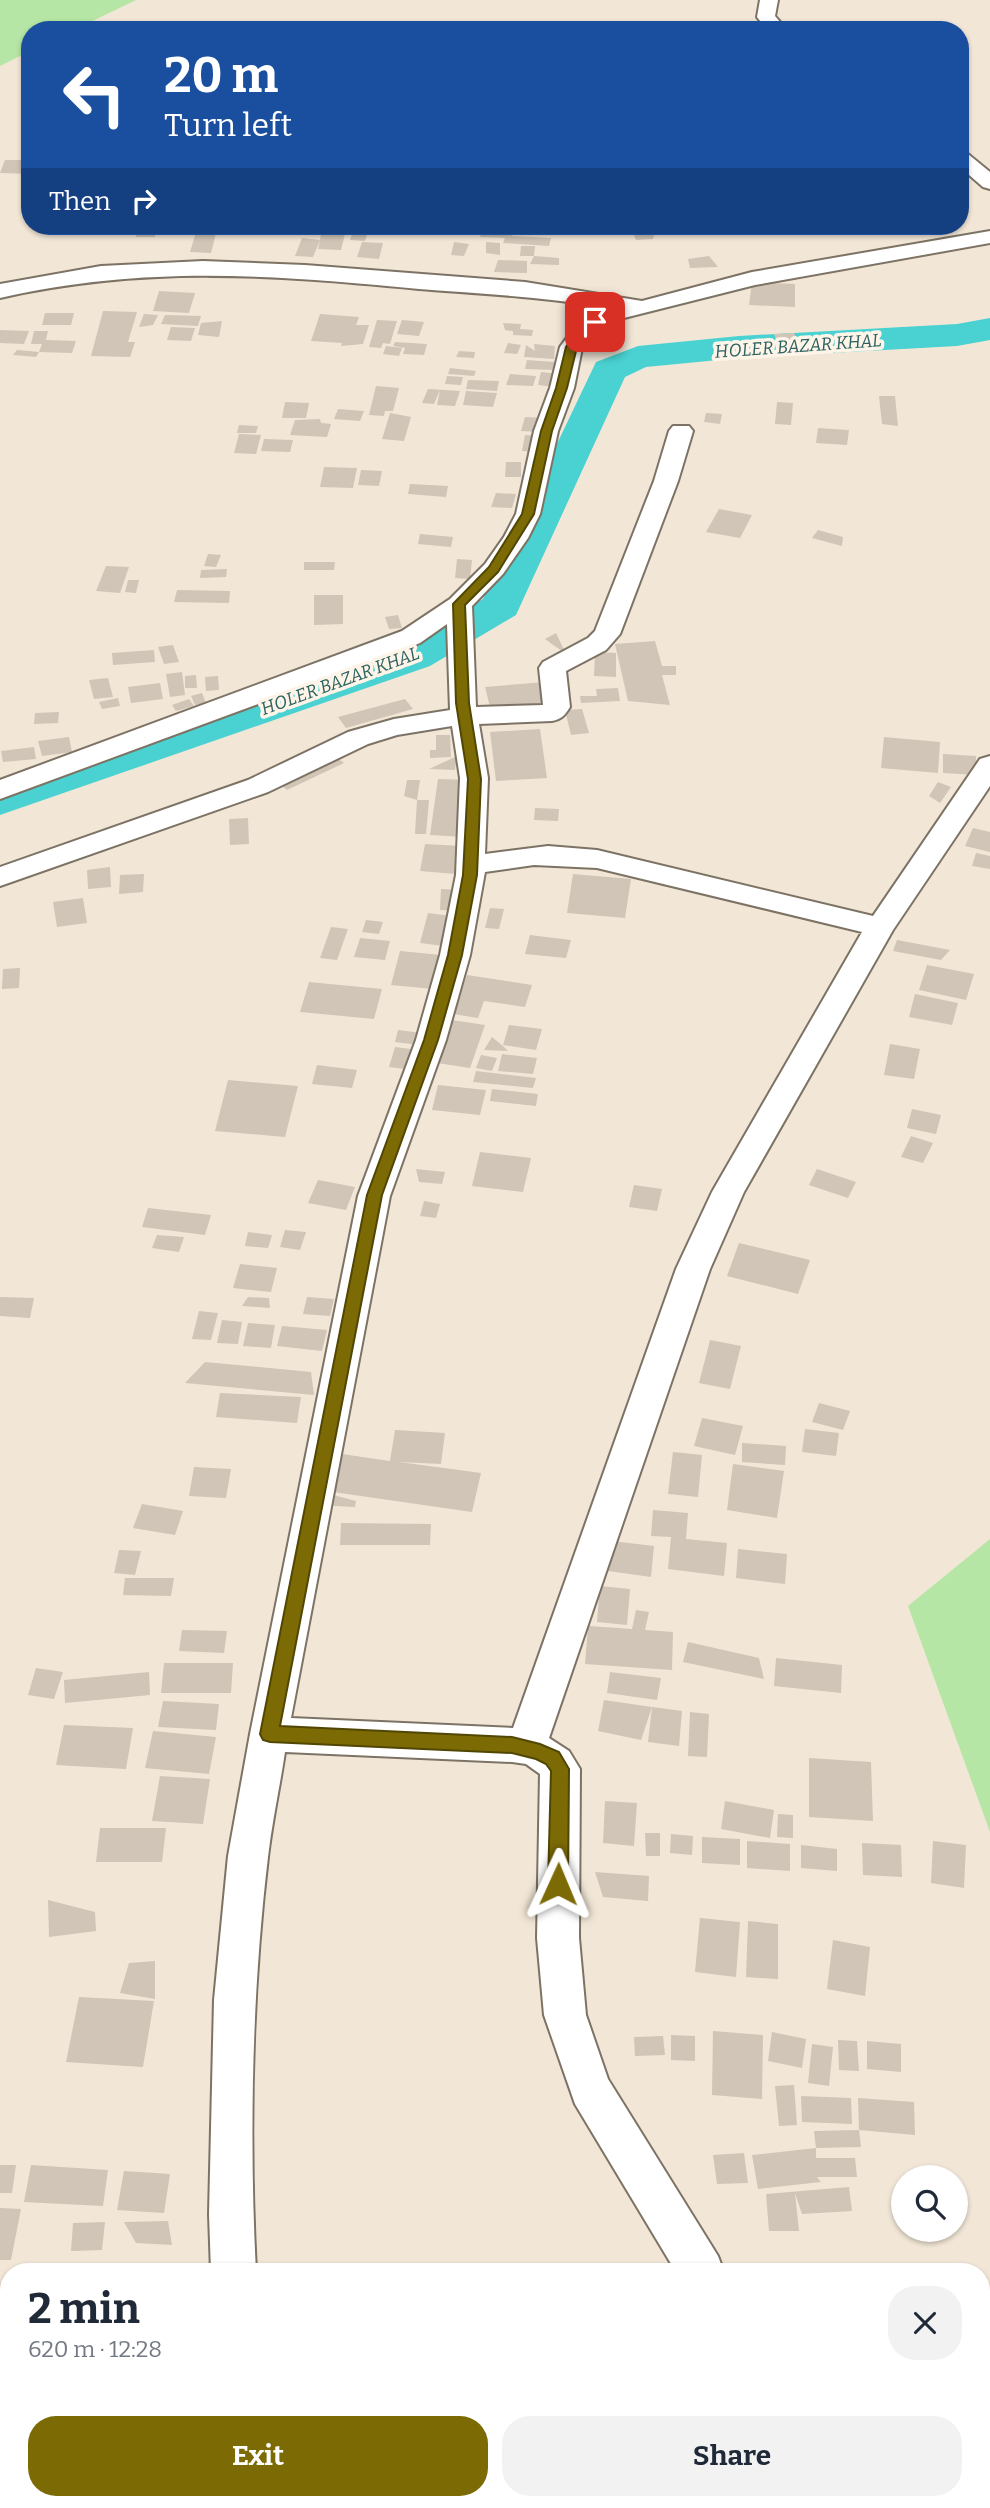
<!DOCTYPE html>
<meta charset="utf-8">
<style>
:root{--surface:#fff;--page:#f2f2f3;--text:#1f2937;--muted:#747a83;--accent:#7c6b04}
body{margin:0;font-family:Bitter,serif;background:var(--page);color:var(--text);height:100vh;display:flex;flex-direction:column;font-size:26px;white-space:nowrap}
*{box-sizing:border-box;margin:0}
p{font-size:23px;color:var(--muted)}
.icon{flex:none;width:38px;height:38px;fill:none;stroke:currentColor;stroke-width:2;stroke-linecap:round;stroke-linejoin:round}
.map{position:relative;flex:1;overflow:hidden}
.drawer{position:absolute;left:0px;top:2263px;width:990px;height:247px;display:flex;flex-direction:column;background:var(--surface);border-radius:28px 28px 0 0;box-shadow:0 2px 5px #0004}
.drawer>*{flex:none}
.hud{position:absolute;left:21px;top:21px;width:948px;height:214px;border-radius:28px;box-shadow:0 2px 5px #0004;background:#1a4fa0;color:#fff;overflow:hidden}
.controls{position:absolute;left:891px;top:2165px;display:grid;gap:14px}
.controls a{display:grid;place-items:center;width:77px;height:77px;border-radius:50%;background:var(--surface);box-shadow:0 2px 5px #0004;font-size:35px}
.pin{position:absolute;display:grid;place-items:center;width:60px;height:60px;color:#fff;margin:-30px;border-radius:14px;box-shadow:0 4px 10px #0006}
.me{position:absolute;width:77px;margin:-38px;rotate:1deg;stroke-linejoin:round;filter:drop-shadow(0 0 5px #0008)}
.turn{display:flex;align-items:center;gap:24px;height:147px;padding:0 28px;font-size:32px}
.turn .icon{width:91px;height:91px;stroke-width:2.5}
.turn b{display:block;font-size:49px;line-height:60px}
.then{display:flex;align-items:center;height:66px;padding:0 28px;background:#0003;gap:14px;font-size:26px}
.round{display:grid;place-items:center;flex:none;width:74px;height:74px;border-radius:28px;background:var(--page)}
.headline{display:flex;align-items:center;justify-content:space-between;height:119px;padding:0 28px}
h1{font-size:42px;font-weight:700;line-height:52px}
.primary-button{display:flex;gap:14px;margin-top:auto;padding:14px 28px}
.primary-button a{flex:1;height:80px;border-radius:28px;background:var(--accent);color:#fff;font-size:28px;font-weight:700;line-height:80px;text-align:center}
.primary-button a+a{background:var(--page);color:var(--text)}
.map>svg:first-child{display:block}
</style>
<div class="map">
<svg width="990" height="2508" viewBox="0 0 990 2508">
<rect width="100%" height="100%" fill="#f2e7d7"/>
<path fill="#b5e6a5" d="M0,0H136L74,30H30V51L0,66Z
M990,1539V1832L908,1606Z"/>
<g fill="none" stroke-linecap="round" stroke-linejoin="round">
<path fill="#4ad1d1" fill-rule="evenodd" d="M990,318V340L957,346L739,358L646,367L625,377L516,615L430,666L0,815V785L400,648L483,599L596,362L638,346L739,336L957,324Z"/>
</g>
<path fill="#d0c5b6" d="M5,160H30V174L0,173Z
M210,226H256L254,229H209Z
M260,226H288L287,232L261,231Z
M322,226H347L341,250L318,249L320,240L313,257L295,256L302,238L320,240Z
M355,226L369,227L365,241L350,240Z
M474,226L512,229V236L551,238L549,246L503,243L505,238L480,237L483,228Z
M630,226H698L699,229L655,231L653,239L636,240Z
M137,229H156L155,237H136Z
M196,232L216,233L211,253L190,252Z
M362,242L383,243L379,259L357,257Z
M454,242L469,244L464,256L451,255Z
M486,242L500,243V255L486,253Z
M521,246H535L534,256H520Z
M534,256L559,258V265L530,264Z
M709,256L718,267L690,268L688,259Z
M498,260L527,261V273L494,272Z
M752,282L795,284V307L749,305Z
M159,291L195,293L189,313L153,311Z
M595,303L607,310L590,318L575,312Z
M103,311L137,312L128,342H135L130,357L91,356Z
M45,313H74L71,325H42Z
M144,314L158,315L153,325L139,327Z
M320,314L359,317L356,325H369L363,344L341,346L342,343L311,341Z
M165,315L201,316L198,326L161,324Z
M377,320L397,321L390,344L383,343L381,348L369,347Z
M402,320L424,322L419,336L397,334Z
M222,321L219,337L198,335L201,323Z
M503,323L521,324L520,329L533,330L532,336L513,335V331L505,330Z
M171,327L195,328L191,341L167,340Z
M0,330L29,331L24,344L0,343Z
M34,331H48L46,340L76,341L72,353L39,352L42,344H31Z
M794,333L800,344L777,342L774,334Z
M395,342L427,344L424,355L403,354L405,348L393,346Z
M508,343L521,345L517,354L504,353Z
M534,344L555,346L554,359L524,357L526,345L535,351Z
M386,346L402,348L399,356L383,354Z
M17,350L39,352L36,357L13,355Z
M459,351L475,352L474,358L456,357Z
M527,360L555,362L554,370L525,369Z
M450,368L476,371L474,376L448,374Z
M541,372L559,374L555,387L538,385Z
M510,374L536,376L533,386L506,385Z
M447,376L463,377L461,385L445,384Z
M468,380L499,381L497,391L466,389Z
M376,386L399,388L393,411H385L384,416L369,415Z
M428,389L460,391L455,406L437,405L440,390L434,404L422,403Z
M466,391L497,393L493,407L463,405Z
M879,396H895L898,426L882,424Z
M285,402L309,403L306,418H282Z
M777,402L793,403L791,425L775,424Z
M338,409L364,411L360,421L334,419Z
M390,413L411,417L404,441L382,439Z
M706,413L722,414L720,424L704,422Z
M525,417L543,418L539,432L521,431Z
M320,419L321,423L331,424L327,437L290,435L295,420Z
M239,425L258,426L256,433H237Z
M818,428L849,430L847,445L816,443Z
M239,434L261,435L256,454L234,453Z
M525,435L542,436L539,452L522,451Z
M264,439L293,440L290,452L261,451Z
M506,462H521V477H505Z
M324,467L357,468L353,488L320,487Z
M361,470L382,471L379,486L358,485Z
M410,484L448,486L446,497L408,494Z
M496,493L516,494L512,508L491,507Z
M719,509L752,515L740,538L706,532Z
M818,530L843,537L842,546L812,538Z
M420,534L453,537L451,547L418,544Z
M208,554L221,555L216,567L204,566Z
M457,559L472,560L470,579L455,578Z
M304,562H335L334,570H304Z
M106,566L129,567L120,593L96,591Z
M227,569L226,577L200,578L201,570Z
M128,580H139L136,593L125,592Z
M177,590L230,591L229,603L174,602Z
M314,595H343V624L314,625Z
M398,615L402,628L389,629L385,617Z
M556,633L566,654L545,639Z
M655,641L662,666H676V675H662L670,705L628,701L615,644Z
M173,645L179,662L164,664L158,647Z
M154,650L155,662L113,665L112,653Z
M595,652L616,653V677L594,676Z
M182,672L185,695L170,697L166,674Z
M196,675L197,688H185V676Z
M218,676L219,690L206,691L205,677Z
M108,678L113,697L94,699L89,680Z
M545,682L551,706L491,711L485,687Z
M160,683L163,699L131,703L128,687Z
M618,688L620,701L581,703L580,696H597L596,689Z
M202,693L206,703L195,705L191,696Z
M118,698L120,706L102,709L99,702Z
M189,699L194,706L176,711L172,705Z
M405,699L413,709L346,728L338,717Z
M582,709L589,733L571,735L565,710Z
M59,712L58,723L34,724L35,713Z
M540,729L547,778L496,781L490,732Z
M436,735H450L451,757L430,758V750H436Z
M69,737L72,752L42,756L38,741Z
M884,737L940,742L938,773L881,768Z
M34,747L36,759L3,762L1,751Z
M332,754L344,763L287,790L276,781Z
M943,754L976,756V775L943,773Z
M457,756L455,770L429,769Z
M438,779L471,780L464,837L430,835Z
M407,780H420L417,800L404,796Z
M938,782L951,787L940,803L929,796Z
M417,800H429L426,834H415Z
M535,808L559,809L558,821L534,820Z
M248,818L249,844L230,845L229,819Z
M973,828L990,832V852L965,846Z
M425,844L461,846L456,874L420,871Z
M976,853L990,856V869L972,866Z
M110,867L111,887L88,889L87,870Z
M144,874L143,892L119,894L120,875Z
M573,874L631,879L625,918L567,913Z
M441,889L464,890L462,911L440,910Z
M83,898L87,923L57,927L53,902Z
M490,908L504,909L499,929L485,928Z
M428,913L452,916L444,946L420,943Z
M366,920L383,922L379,934L362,932Z
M331,927L348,929L337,960L320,958Z
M530,935L571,940L566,958L525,954Z
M360,938L390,941L385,960L354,957Z
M897,940L950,950L941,960L893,951Z
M400,951L441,955L433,989L391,985Z
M927,965L974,974L966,1000L919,990Z
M20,968L19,988L2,989L3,969Z
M467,975L532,985L525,1007L484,1001L478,1018L453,1014Z
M309,982L382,989L374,1019L300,1012Z
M915,994L958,1003L952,1025L909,1017Z
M452,1020L485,1025L470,1068L437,1063Z
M509,1025L542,1029L536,1050L503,1045Z
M398,1030L422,1033L419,1045L395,1042Z
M492,1037L504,1047L508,1051L484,1050Z
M890,1044L920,1049L914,1079L884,1075Z
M395,1047L419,1050L413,1070L389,1067Z
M502,1054L537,1058L533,1074L498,1071Z
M481,1055L497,1058L492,1071L476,1068Z
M317,1065L357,1070L352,1088L312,1084Z
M476,1071L536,1078L533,1088L473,1082Z
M228,1080L298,1086L285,1137L215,1131Z
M438,1085L486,1090L480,1115L432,1110Z
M492,1089L538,1094L536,1106L490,1101Z
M912,1109L941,1115L936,1134L907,1128Z
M911,1136L933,1143L923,1163L901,1157Z
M480,1152L531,1158L523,1192L472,1186Z
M416,1169L445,1172L442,1184L419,1182Z
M817,1169L856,1182L848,1198L809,1185Z
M318,1180L355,1187L346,1210L308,1203Z
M634,1185L662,1189L657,1211L629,1207Z
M424,1201L440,1204L436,1218L420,1216Z
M148,1208L211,1215L205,1235L142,1227Z
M285,1230L306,1232L300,1250L280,1247Z
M248,1232L272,1235L268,1248L245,1246Z
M157,1235L184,1237L179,1252L152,1248Z
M739,1243L810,1260L798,1294L727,1276Z
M240,1264L277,1268L271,1292L233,1288Z
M0,1297L34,1298L30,1318L0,1316Z
M248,1297L269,1298L270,1308L242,1306Z
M307,1297L334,1299L330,1316L303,1314Z
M199,1311L218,1313L211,1340L192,1339Z
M222,1320L242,1322L238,1344L217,1343Z
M248,1323L275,1325L271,1348L243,1346Z
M282,1326L327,1330L322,1351L277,1346Z
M710,1340L741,1346L730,1389L699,1383Z
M205,1362L311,1372L314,1395L185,1383Z
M220,1393L301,1397L297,1423L216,1417Z
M819,1403L850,1411L843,1430L812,1422Z
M702,1418L743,1426L735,1455L694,1446Z
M805,1429L839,1433L836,1456L802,1452Z
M395,1430L445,1433L441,1464L399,1462L481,1473L472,1512L326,1491L335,1453L390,1461Z
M742,1443L786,1446L785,1465L742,1462Z
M673,1452L702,1455L698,1497L668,1494Z
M733,1464L784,1471L777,1518L727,1510Z
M194,1467L231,1469L226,1498L189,1496Z
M318,1491L356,1501L355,1507L317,1505Z
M142,1504L183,1511L175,1535L133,1528Z
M653,1510L688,1513L686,1539L727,1543L724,1576L668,1569L671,1537L651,1536Z
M341,1523L431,1524L430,1545H340Z
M612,1541L654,1546L651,1577L608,1571Z
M738,1549L787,1554L785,1584L736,1578Z
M119,1550L141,1551L135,1575L114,1573Z
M125,1578H174L171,1596L123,1595Z
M600,1586L630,1589L627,1625L597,1622Z
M636,1610L649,1612L645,1630L673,1632L672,1670L585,1664L588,1626L632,1629Z
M182,1630L227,1631L224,1653L179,1651Z
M688,1642L759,1658L764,1679L683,1662Z
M776,1658L842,1665L841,1693L774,1686Z
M164,1663H233L231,1693H161Z
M36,1668L63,1672L54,1699L28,1695Z
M149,1672L150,1695L65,1703L64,1680Z
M610,1672L661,1678L657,1700L607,1693Z
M604,1700L652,1707L641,1740L598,1731Z
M163,1701L219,1704L216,1730L158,1727Z
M652,1707L682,1711L679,1746L648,1742Z
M690,1712L709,1714L707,1757L688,1756Z
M64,1725L133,1728L126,1769L56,1765Z
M153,1731L216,1737L209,1774L145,1768Z
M809,1758L871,1762L873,1821L809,1817Z
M160,1776L210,1779L203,1824L152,1821Z
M605,1801L637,1803L634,1846L603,1843Z
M725,1801L774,1810L770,1838L721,1829Z
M778,1814L793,1815V1838L777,1837Z
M100,1828H166L162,1862H96Z
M645,1833H660V1856H646Z
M671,1834L693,1836L692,1855L670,1853Z
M702,1837L740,1839V1865L702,1863Z
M747,1841L790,1844V1871L747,1868Z
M933,1841L966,1845L964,1888L931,1883Z
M862,1843L901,1845L902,1877L863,1875Z
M801,1845L837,1849V1871L801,1868Z
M595,1872L649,1876L648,1901L603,1897Z
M48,1900L95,1912L96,1931L49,1937Z
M700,1918L740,1922L736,1977L695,1972Z
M748,1921L778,1924V1979L746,1977Z
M833,1940L870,1947L865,1996L827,1989Z
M155,1961V1999L120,1993L129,1963Z
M79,1997L154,2001L143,2067L66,2062Z
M713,2031L763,2035L762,2099L712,2095Z
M772,2032L806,2039L802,2068L768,2061Z
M671,2035L695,2036V2061L671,2060Z
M663,2036L665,2055L635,2056L634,2037Z
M838,2040L857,2041L859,2071L839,2070Z
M867,2041L901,2044V2072L867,2069Z
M812,2044L833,2047L829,2086L808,2083Z
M794,2085L797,2125L779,2126L775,2086Z
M801,2096L851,2098L852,2124L802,2122Z
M858,2098L914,2102L915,2135L859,2130Z
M859,2130L861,2147L816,2148L814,2131Z
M816,2148V2158H855L857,2177H817L821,2182L758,2189L752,2155Z
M744,2153L748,2183L717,2184L713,2155Z
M0,2165H16L12,2193H0Z
M31,2165L108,2170L103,2206L24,2202Z
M124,2171L170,2174L164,2213L117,2210Z
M849,2187L852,2211L802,2214L795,2193L799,2231H769L766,2194Z
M0,2208L21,2209L11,2260H0Z
M168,2221L172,2245L136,2243L124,2222Z
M105,2222L102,2250L71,2251L73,2223Z
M0,2397L9,2398V2429L0,2427Z
M990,2473V2497L982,2493Z
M70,2501H100L106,2502L105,2508H68Z
M115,2501H139L163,2503L162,2508H113Z
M174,2501H214L213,2508H173Z
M484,2501H606L605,2508H515Z"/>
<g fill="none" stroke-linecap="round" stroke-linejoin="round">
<defs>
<path id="minor" d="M760,0H778L775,16L787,30H767L757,17Z
M961,152L968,154L990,172V189L983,187L961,168Z
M990,231V243L755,285L620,319L592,335L582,348L574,388L558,431L540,514L528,538L503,574L472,606L476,707L543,705L539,668L543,662L588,638L595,631L654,481L669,431L673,426H689L693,431L678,481L620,634L606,650L566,671L570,707C565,715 562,719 552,721L479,724L488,778L485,854L548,846L597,850L873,916L980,759L990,756V786L893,930L744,1192L710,1269L549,1738L569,1751L580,1769L579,1938L586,2015L608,2079L718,2256L724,2272H676L575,2104L544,2015L537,1938L540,1774L526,1764L512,1762L285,1752C280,1786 272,1822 268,1857C252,1991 249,2137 256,2272H211L209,2214L214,2000L228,1856L250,1734L358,1196L416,1040L440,955L456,875L460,778L452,726L397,735L368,744L268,792L0,886V867L248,780L348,732L394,719L450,710L447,624L420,643L367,664L0,799V780L402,631L450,599L485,564L504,537L516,514L534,431L550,388L560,347L576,325L609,308C546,297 483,294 419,289C271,275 147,265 0,298V284L101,266L203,261L305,265L525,282L642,301L752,272ZM534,865L597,868L862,932L712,1192L676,1269L513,1728L291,1718L390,1196L446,1040L470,955L485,872Z
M222,2501H270V2508H222Z
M876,2501H929L932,2508H879Z"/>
</defs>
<use href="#minor" stroke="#7d7365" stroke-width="4"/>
<use href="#minor" fill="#fff" fill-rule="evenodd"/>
</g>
<path fill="#7c6b04" stroke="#514603" stroke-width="2" d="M591,320L601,322L588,332L577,347L567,388L552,431L534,514L498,572L465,605L469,703L481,779L477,875L462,955L438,1040L382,1195L280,1726L512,1737L540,1744L559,1752L569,1769L568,1884L565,1890L558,1892L551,1890L548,1884L551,1771L546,1764L536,1759L512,1753L270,1742L263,1740L260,1734L367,1195L424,1040L448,955L463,875L468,779L456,703L453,604L489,567L522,514L541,431L556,388L566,347L580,327Z"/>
<g text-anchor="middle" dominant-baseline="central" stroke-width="7" stroke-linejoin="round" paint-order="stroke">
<g font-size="18" font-style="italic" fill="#2a6161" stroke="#fef5e8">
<text transform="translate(798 346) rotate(-4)">HOLER BAZAR KHAL</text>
<text transform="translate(340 681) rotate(-20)">HOLER BAZAR KHAL</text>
</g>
</g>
</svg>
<div class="controls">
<a><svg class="icon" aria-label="search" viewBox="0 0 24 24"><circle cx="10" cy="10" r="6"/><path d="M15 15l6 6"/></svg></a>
</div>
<div class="pin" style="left:595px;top:322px;background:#d93025"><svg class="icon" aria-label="arrive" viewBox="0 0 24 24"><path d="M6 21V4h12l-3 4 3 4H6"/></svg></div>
<svg class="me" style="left:558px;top:1884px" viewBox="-20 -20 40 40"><path d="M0-17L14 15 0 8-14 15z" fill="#7c6b04" stroke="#fff" stroke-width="4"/></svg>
<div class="hud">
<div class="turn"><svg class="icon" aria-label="left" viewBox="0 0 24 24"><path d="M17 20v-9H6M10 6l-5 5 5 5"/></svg><div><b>20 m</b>Turn left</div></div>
<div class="then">Then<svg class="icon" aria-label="right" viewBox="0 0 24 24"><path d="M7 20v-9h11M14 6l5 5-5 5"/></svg></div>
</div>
<section class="drawer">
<div class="headline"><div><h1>2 min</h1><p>620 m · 12:28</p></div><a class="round"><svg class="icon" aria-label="close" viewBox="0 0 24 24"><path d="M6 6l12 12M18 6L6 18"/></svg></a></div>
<div class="primary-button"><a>Exit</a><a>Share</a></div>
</section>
</div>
